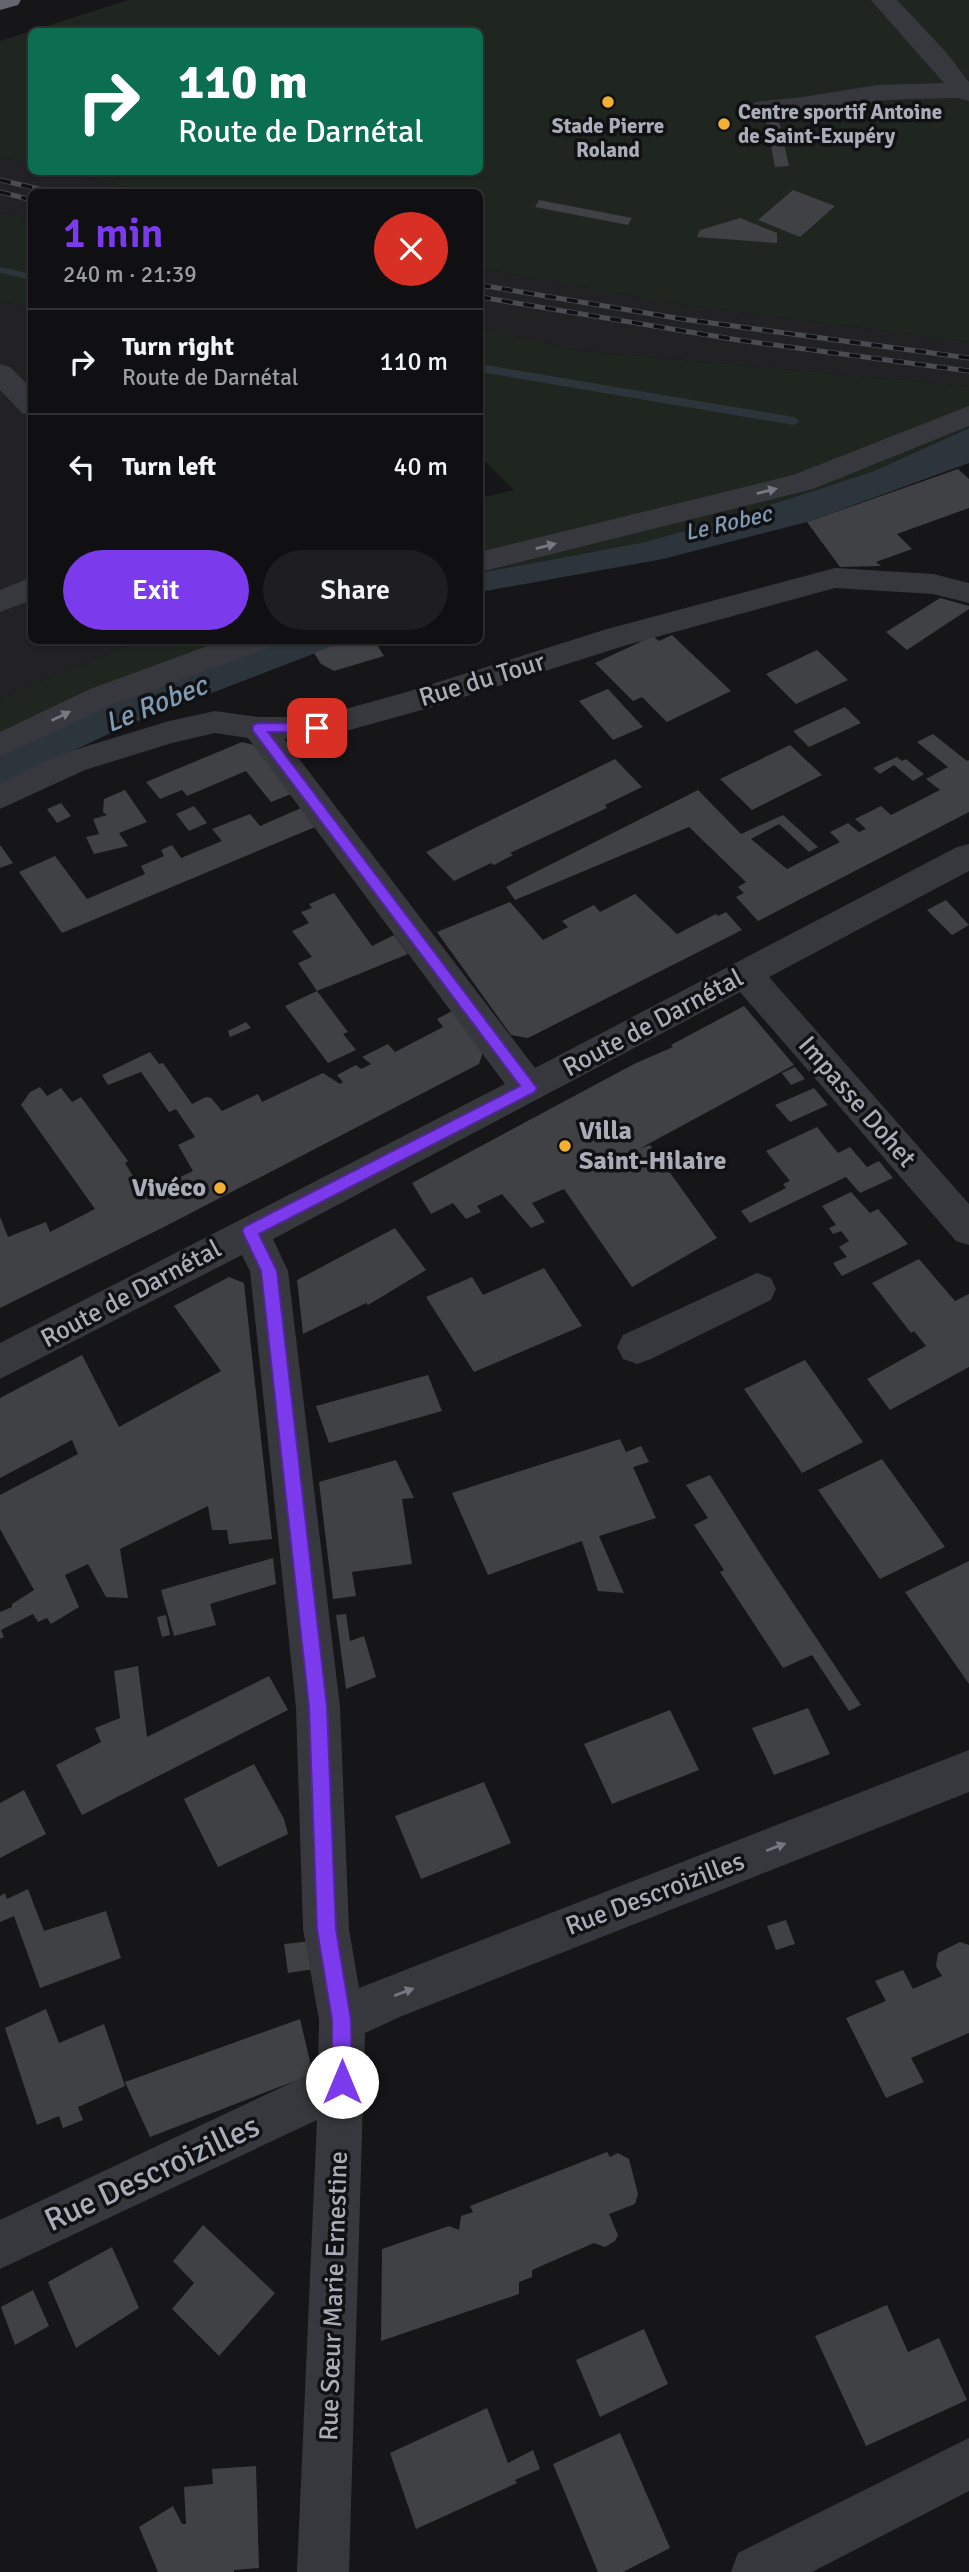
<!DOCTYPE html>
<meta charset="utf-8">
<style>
:root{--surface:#101012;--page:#1e1e20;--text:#f1f3f6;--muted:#9c9d9f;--line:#303032;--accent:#7c3aed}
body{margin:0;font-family:Signika,sans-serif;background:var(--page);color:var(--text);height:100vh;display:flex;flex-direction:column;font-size:26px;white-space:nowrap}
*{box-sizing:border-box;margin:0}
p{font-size:23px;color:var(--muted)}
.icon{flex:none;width:38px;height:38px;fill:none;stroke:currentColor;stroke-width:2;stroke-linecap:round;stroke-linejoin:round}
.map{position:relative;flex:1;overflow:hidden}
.details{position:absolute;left:28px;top:189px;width:455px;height:455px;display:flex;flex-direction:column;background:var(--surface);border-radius:10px;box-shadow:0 2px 5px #0004,0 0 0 2px var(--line)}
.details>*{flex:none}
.top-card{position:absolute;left:28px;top:28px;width:455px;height:147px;border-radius:10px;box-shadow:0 2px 5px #0004,0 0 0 2px var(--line);background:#0b6e4f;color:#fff;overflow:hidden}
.pin{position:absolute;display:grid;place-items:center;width:60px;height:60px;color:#fff;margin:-30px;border-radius:14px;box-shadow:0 4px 10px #0006}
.me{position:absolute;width:77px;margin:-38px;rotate:0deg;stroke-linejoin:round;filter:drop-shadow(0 0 5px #0008)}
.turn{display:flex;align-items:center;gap:24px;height:147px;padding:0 35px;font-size:32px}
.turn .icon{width:91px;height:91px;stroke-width:2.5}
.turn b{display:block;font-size:49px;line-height:60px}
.round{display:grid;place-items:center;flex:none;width:74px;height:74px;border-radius:37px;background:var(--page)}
.head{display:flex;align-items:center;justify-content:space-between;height:119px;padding:0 35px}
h1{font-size:42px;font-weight:600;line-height:52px;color:var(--accent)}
.action{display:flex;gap:14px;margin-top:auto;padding:14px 35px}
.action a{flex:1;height:80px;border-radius:42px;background:var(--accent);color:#fff;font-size:28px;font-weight:600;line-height:80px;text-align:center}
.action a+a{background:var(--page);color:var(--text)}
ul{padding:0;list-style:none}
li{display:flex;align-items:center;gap:21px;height:105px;padding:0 35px;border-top:2px solid var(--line)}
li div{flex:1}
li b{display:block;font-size:26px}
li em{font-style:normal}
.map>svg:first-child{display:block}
</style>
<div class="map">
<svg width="969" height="2572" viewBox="0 0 969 2572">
<rect width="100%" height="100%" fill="#161618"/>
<path fill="#222225" d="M0,157L31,164L32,172H62L151,192H32L31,220L0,212Z
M480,268L663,302L969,342V386L575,350L480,328Z
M0,301L31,308L32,640L140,641L0,698Z"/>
<path fill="#1e261f" d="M128,0H969V342L663,302L480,268V192H151L62,172H480V32H32L31,164L0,157V41Z
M0,212L31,220V308L0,301Z
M480,328L575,350L969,386V428L874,471L727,519L645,542L480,573V498L514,490L480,456Z
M140,641H283C187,673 91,711 0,756V698Z"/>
<path fill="#2c353c" d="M969,428V463L807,522L663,559L480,592V573L645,542L727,519L874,471Z
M283,641H347L128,725L0,785V756C91,711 187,673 283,641Z"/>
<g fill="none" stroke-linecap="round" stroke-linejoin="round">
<path fill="#2c353c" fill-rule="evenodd" d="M0,267L32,274V280L0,273Z
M480,364L794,417L800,421L794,425L480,372Z"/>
</g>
<path fill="#404145" d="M765,113H777L789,166L775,167Z
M793,190L835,206L800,237L758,220Z
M539,200L632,218L628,225L535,207Z
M740,218L777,233V243L697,237L700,230Z
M958,469L969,479V508L897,534L912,549L876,562L881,566L840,567L807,522Z
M940,598L969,606V609L907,650L886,632Z
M672,635L731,691L667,722L642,697L633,701L595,663L653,636L659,641Z
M347,640H374L384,656L334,671L321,664L314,653Z
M817,650L848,680L796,704L766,674Z
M608,689L620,702L643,727L613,740L579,701Z
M845,707L861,723L809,747L793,731Z
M933,734L967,761L969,760V812L758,921L736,897L744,893L738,887L746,882L689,827L515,900L506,887L698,790L741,834L783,815L818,847L809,852L779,824L751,839L787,869L840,842L830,832L848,823L859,832L866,829L855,819L881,806L891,815L940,790L926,779L948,767L917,742Z
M242,742L254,745L291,794L271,802L246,771L187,796L182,790L160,799L146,782Z
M790,745L822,775L752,810L720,779Z
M897,757L902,761L906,759L924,774L913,781L894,765L880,774L873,768Z
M615,759L642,787L605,805L607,808L510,853L513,855L494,865L491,863L454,881L426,852Z
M125,790L147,822L119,833L128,846L94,854L86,837L99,834L93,819L107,815L103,812L104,799Z
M61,803L71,816L57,823L47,809Z
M194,806L207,823L189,831L176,814Z
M301,808L315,827L62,933L19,872L55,856L87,899L145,874L141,866L164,856L161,850L172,845L181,858L222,841L212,829L250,814L260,826Z
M0,845L13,863L0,868Z
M334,893L372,946L394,935L408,954L317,991L348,1032L343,1034L356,1050L328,1063L285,1006L317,991L298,963L312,957L292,931L309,923L301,912L312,908L309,904Z
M635,894L677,934L716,914L718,916L726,912L742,930L528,1038L511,1035L437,932L510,902L543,940L568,927L562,921L594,905L600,912Z
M946,900L969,925L952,935L927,910Z
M744,1006L794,1065L639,1149L650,1145L717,1238L632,1287L564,1189L532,1203L545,1222L531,1228L502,1194L477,1206L481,1212L466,1219L453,1203L431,1214L412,1183L634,1064L673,1047L671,1045Z
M452,1011L483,1052L479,1064L162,1228L0,1308V1217L8,1237L46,1222L50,1232L95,1209L21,1105L30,1092L40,1087L47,1096L61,1088L72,1102L81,1097L128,1161L125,1163L144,1194L193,1171L178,1145L195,1137L176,1109L169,1112L141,1072L108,1085L102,1075L150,1052L159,1064L163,1063L192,1104L206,1097L211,1098L222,1111L258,1094L262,1102L323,1073L340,1084L343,1082L337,1075L356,1065L361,1069L371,1064L362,1057L388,1044L395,1052L443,1027L437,1019Z
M246,1022L251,1028L230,1037L228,1031Z
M795,1067L805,1079L791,1085L782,1073Z
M814,1088L828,1105L790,1122L775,1105Z
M817,1127L838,1153L850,1147L867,1167L879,1161L893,1178L860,1193L846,1177L750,1223L741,1211L786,1188L783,1184L790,1181L766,1151Z
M851,1192L870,1213L878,1209L908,1244L842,1276L833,1263L847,1257L839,1247L849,1241L841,1231L833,1234L829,1228L836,1225L822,1206Z
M395,1228L426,1270L368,1305L366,1303L303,1334L297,1280Z
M919,1259L955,1301L969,1294V1367L890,1410L867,1379L926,1346L914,1331L911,1333L872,1283Z
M544,1268L582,1326L474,1372L426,1297L472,1277L483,1295Z
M229,1277L244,1283L272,1539L229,1544L227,1530H212L208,1506L120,1549L128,1598L106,1597L88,1564L65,1575L79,1607L51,1624L47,1618L38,1622L33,1614L1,1630L4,1637L0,1639V1612L12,1607V1604L34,1590L0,1529V1495L78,1454L72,1440L0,1478V1398L82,1355L119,1427L221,1371L174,1306Z
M805,1360L863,1442L802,1473L744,1389Z
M428,1375L442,1411L329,1443L316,1406Z
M620,1439L626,1452L641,1446L649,1462L633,1467L656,1518L599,1536L624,1593L598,1591L582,1541L488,1575L452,1493Z
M882,1459L945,1547L880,1579L818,1490Z
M396,1460L414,1498L402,1499L412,1564L352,1572L356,1596L333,1599L319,1482Z
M710,1475L761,1555L861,1705L849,1711L812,1655L783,1668L720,1572L724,1570L694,1525L708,1518L686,1485Z
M273,1558L276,1584L210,1604L216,1625L174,1636L161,1590Z
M969,1561V1684L905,1592Z
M346,1614L350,1641L364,1636L376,1677L346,1689L336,1615Z
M166,1615L170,1635L162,1637L157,1617Z
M138,1666L147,1737L269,1676L288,1710L82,1815L56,1765L101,1742L95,1728L120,1718L114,1671Z
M808,1708L830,1754L774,1775L752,1728Z
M670,1710L699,1770L612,1804L584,1744Z
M254,1764L284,1819L288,1834L218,1867L184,1799Z
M484,1782L511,1843L421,1879L395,1816Z
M24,1790L46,1834L0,1858V1803Z
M28,1889L44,1931L106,1911L121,1958L40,1988L14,1916L0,1922V1896L5,1893L7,1899Z
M786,1920L795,1944L776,1950L767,1926Z
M312,1941L315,1969L288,1973L284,1944Z
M960,1942L969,1945V2033L911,2058L924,2082L886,2098L846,2018L886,2001L875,1981L903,1970L913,1989L942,1976L936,1966L938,1953Z
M46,2009L59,2043L104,2024L125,2086L78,2107L83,2120L63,2128L59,2116L37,2125L5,2028Z
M300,2019L313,2074L150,2137L125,2082Z
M607,2152L610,2157L618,2153L629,2159L638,2194L635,2204L609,2214L618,2235L615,2241L605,2247L594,2243L532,2270V2277L519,2282V2294L381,2341L382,2249L449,2226L459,2230L461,2216L473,2212L470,2206Z
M203,2225L275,2293L219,2356L172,2309L194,2283L173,2261Z
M112,2247L139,2308L76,2348L48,2282Z
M33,2290L49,2326L15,2345L1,2307Z
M887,2305L908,2352L939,2338L967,2400L866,2446L815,2336Z
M644,2329L668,2384L600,2417L576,2360Z
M487,2408L508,2463L533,2450L540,2469L515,2480L517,2483L416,2529L390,2453Z
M620,2433L670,2548L623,2572H598L553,2464Z
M256,2466L259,2568L234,2570V2572H158L139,2527L173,2506L182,2524H186L184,2487L213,2484L212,2469Z"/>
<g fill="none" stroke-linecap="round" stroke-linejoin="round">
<path fill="#37383d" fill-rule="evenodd" d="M871,0H897L945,51L969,82V101L958,98C932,99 904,98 878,101C838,104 794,122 755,112L751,107L755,102L803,97L877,85L944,83Z
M0,364L10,367L32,389V416L22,413L0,390Z
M969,406V426L813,489L480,572V552L793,475Z
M835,568L933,574L969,583V603L933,594L835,588L627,645L429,708L317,739H284L535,1068L957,847L969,844V871L769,977L969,1204V1245L956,1241L740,992L273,1239L288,1271L340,1707L349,1929L359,1988L969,1750V1792L402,2016L365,2033L349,2572H297L317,2120L0,2269V2220L318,2070L319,2020L303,1929L296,1707L250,1271L242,1255L0,1379V1343L505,1084L248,738L215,733L172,743L85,770L0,809V783L61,754L169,721L215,711L258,717H317L410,691L607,629Z
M32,577V600L0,612V590Z
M224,640H272L268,648L112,705L0,757V732L90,689Z
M757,1273L771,1278L776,1289L771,1300L651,1359L637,1364L623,1359L617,1347L623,1335Z
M969,2438V2491L812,2572H731L738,2553Z"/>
<path fill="#63666e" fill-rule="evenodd" d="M0,0H21L18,5L0,10Z"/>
<defs>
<path id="rail" d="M0,180L52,192
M0,192L32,200
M480,285L682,319L969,358
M480,297L738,340L969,371"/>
</defs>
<use href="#rail" stroke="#4a4c52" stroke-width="5"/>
<use href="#rail" stroke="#111113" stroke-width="3.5" stroke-dasharray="11" stroke-linecap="butt"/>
</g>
<defs><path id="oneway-solid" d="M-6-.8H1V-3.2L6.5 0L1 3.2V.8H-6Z" transform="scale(1.75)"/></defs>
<g fill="#757881">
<use href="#oneway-solid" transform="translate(767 491) rotate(-14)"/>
<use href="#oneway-solid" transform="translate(546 546) rotate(-14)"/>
<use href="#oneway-solid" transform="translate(61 716) rotate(-26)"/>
<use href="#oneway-solid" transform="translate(776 1847) rotate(-21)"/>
<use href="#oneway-solid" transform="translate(404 1992) rotate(-21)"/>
</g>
<path fill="#7c3aed" stroke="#51269a" stroke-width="2" d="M258,723L322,724V731L317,732H268L537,1088L535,1092L259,1234L277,1271L327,1707L336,1929L351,2020L352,2082L349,2089L342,2092L335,2089L332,2082V2020L317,1929L309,1707L261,1271L242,1231L244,1227L520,1086L253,731V725Z"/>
<g fill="#f2b134" stroke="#111113" stroke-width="2.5">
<circle cx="608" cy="102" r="7"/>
<circle cx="724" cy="124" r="7"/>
<circle cx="565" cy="1146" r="7"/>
<circle cx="220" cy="1188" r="7"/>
</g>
<g text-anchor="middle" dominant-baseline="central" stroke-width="7" stroke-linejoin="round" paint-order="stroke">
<g font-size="21" font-weight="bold" fill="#a8adb8" stroke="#111113" text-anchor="start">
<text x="738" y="112">Centre sportif Antoine<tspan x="738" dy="24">de Saint-Exupéry</tspan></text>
<text x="608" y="126" text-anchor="middle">Stade Pierre<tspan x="608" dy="24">Roland</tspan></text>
</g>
<g font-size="23" font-style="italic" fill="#7f9bb3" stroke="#111113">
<text transform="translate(728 523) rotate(-13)">Le Robec</text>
</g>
<g font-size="26" fill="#a8adb8" stroke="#111113">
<text transform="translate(482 680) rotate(-17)">Rue du Tour</text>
<text transform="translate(653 1023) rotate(-28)">Route de Darnétal</text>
<text transform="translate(857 1102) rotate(49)">Impasse Dohet</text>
<text transform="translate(131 1294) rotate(-28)">Route de Darnétal</text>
<text transform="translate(655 1894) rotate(-21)">Rue Descroizilles</text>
<text transform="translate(334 2296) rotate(-88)">Rue Sœur Marie Ernestine</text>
</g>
<g font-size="26" font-weight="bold" fill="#a8adb8" stroke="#111113" text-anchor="start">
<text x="579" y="1131">Villa<tspan x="579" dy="30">Saint-Hilaire</tspan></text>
<text x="206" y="1188" text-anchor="end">Vivéco</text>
</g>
<g font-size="28" font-style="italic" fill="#7f9bb3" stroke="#111113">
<text transform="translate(156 704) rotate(-22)">Le Robec</text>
</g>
<g font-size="32" fill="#a8adb8" stroke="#111113">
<text transform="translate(152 2173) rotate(-25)">Rue Descroizilles</text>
</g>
</g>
</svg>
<div class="pin" style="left:317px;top:728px;background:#d93025"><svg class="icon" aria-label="arrive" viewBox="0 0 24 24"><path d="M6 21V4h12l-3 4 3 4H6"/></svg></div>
<svg class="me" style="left:342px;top:2082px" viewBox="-20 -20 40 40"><circle r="19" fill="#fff"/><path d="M0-13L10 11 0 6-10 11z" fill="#7c3aed"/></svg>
<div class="top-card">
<div class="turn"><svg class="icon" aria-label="right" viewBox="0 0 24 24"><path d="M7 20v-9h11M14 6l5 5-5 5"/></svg><div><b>110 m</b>Route de Darnétal</div></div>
</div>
<section class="details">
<div class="head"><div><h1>1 min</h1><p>240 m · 21:39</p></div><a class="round" style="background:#d93025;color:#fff"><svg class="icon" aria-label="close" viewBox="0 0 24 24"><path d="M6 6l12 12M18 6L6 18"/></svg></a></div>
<ul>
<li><svg class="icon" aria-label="right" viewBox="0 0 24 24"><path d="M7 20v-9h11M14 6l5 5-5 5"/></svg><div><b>Turn right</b><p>Route de Darnétal</p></div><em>110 m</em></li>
<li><svg class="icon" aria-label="left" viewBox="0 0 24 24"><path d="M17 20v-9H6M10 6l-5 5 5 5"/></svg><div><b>Turn left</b></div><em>40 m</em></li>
</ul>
<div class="action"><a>Exit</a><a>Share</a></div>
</section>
</div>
